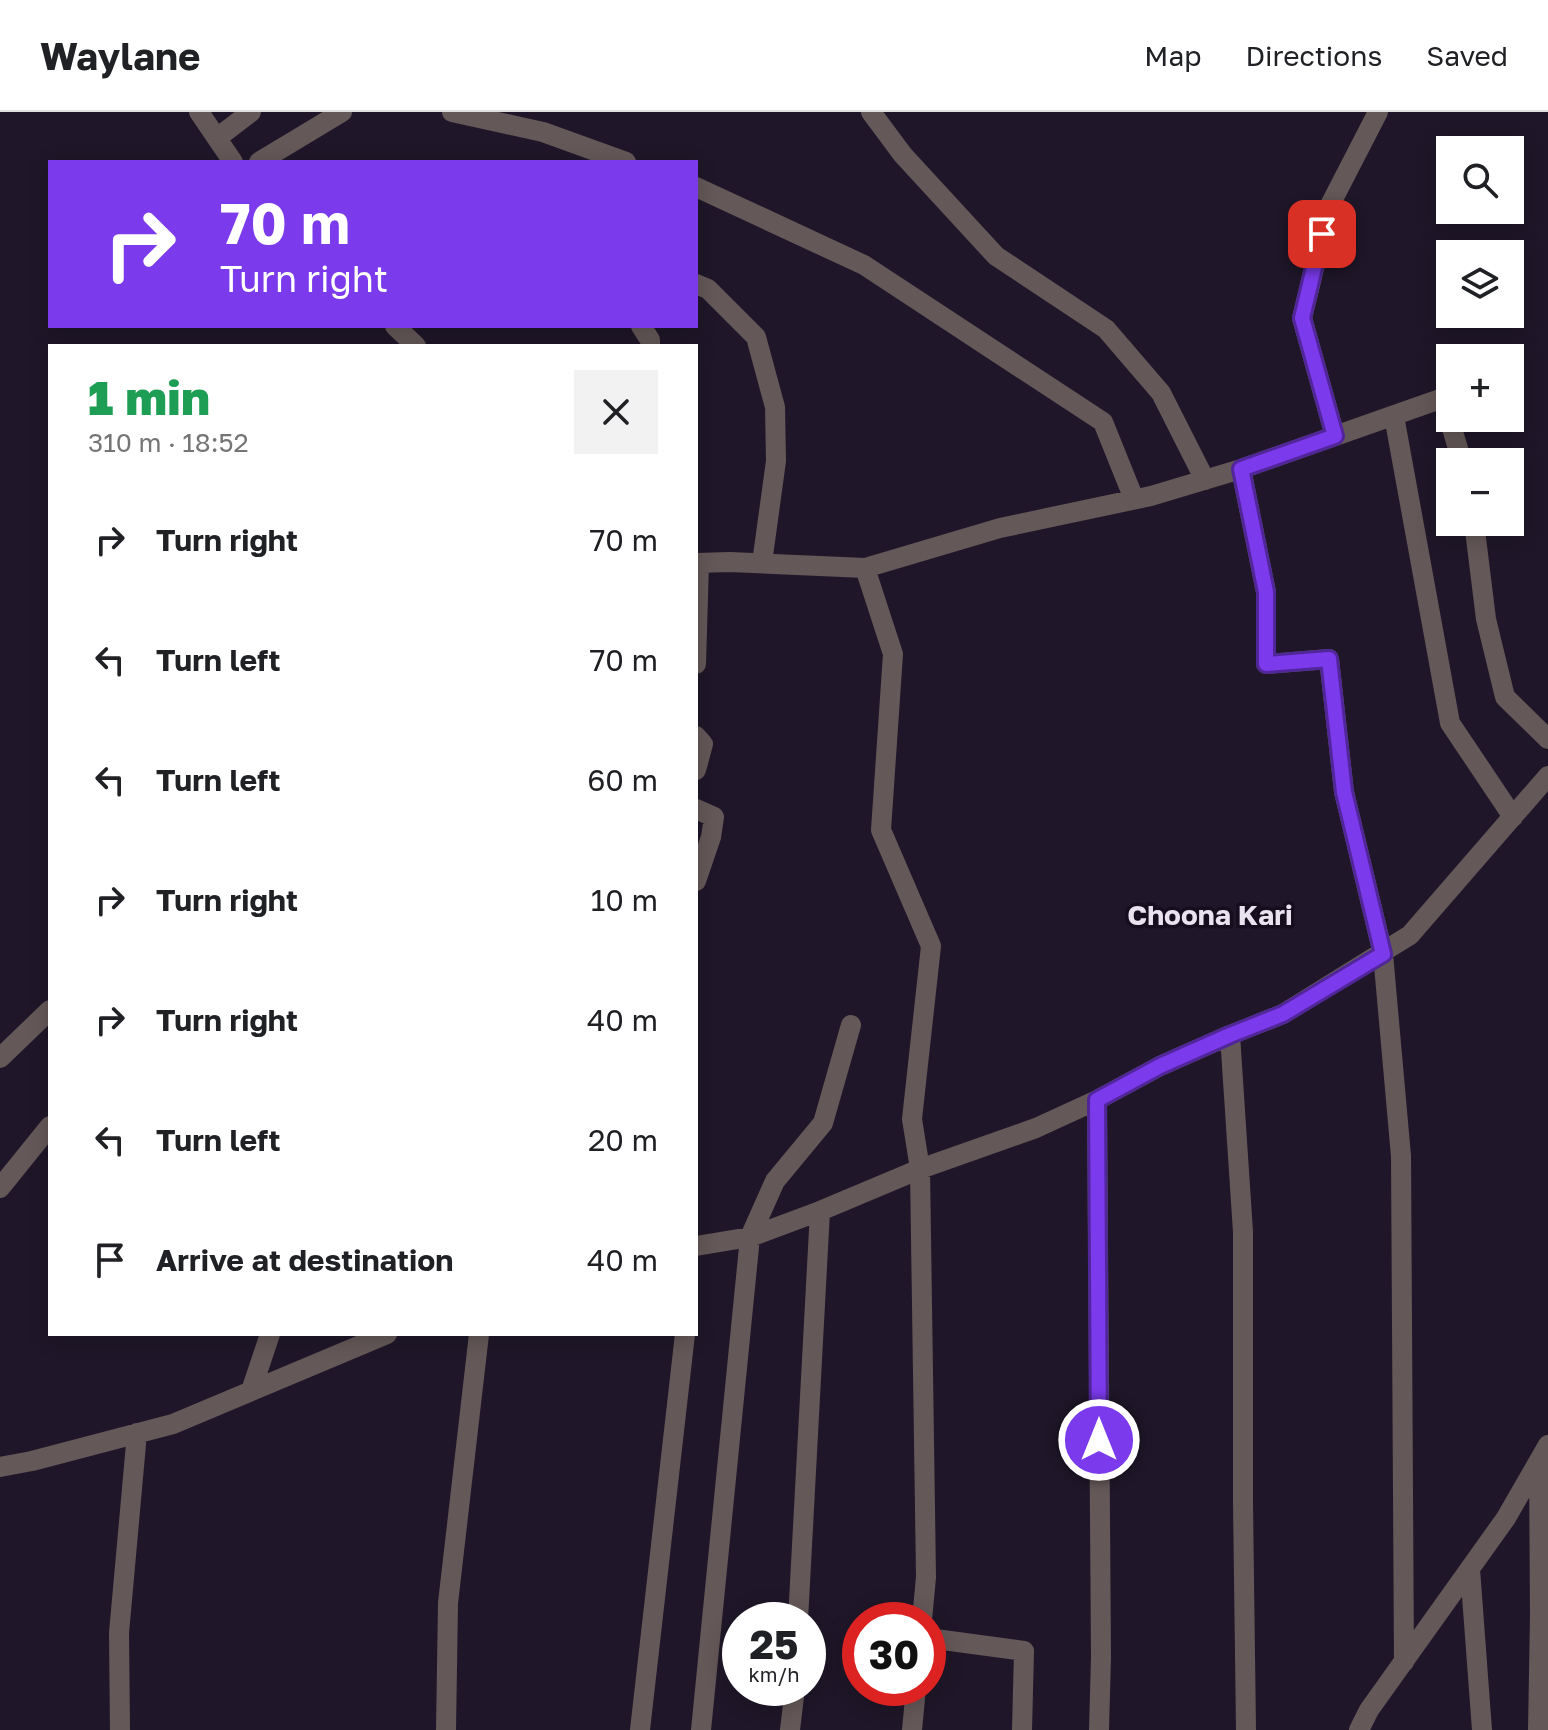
<!DOCTYPE html>
<meta charset="utf-8">
<style>
:root{--surface:#fff;--page:#f2f2f2;--text:#202124;--muted:#757577;--line:#e0e0e0}
body{margin:0;font-family:"Golos Text",sans-serif;background:var(--page);color:var(--text);height:100vh;display:flex;flex-direction:column;font-size:30px;white-space:nowrap}
*{box-sizing:border-box;margin:0}
p{font-size:26px;color:var(--muted)}
.icon{flex:none;width:44px;height:44px;fill:none;stroke:currentColor;stroke-width:2;stroke-linecap:round;stroke-linejoin:round}
.map{position:relative;flex:1;overflow:hidden}
.side{position:absolute;left:48px;top:232px;width:650px;height:992px;display:flex;flex-direction:column;background:var(--surface);border-radius:0px;box-shadow:0 4px 20px #0003}
.side>*{flex:none}
.guide{position:absolute;left:48px;top:48px;width:650px;height:168px;border-radius:0px;box-shadow:0 4px 20px #0003;background:#7c3aed;color:#fff;overflow:hidden}
.buttons{position:absolute;left:1436px;top:24px;display:grid;gap:16px}
.buttons a{display:grid;place-items:center;width:88px;height:88px;border-radius:0px;background:var(--surface);box-shadow:0 4px 20px #0003;font-size:40px}
.speed{position:absolute;left:722px;top:1490px;display:flex;gap:16px;font-size:40px;font-weight:700;text-align:center}
.speed>*{display:grid;place-content:center;width:104px;height:104px;border-radius:50%;background:var(--surface);box-shadow:0 4px 20px #0003;line-height:1}
.speed small{font-size:20px;font-weight:400}
.speed .limit{border:12px solid #d22;background:#fff;color:#111}
.pin{position:absolute;display:grid;place-items:center;width:68px;height:68px;color:#fff;margin:-34px;border-radius:16px;box-shadow:0 4px 12px #0006}
.me{position:absolute;width:88px;margin:-44px;rotate:0deg;stroke-linejoin:round;filter:drop-shadow(0 0 6px #0008)}
.turn{display:flex;align-items:center;gap:28px;height:168px;padding:0 40px;font-size:36px}
.turn .icon{width:104px;height:104px;stroke-width:2.5}
.turn b{display:block;font-size:56px;line-height:68px}
.round{display:grid;place-items:center;flex:none;width:84px;height:84px;border-radius:0px;background:var(--page)}
.summary{display:flex;align-items:center;justify-content:space-between;height:136px;padding:0 40px}
h1{font-size:48px;font-weight:800;line-height:60px;color:#1e9e55}
ul{padding:0;list-style:none}
li{display:flex;align-items:center;gap:24px;height:120px;padding:0 40px}
li div{flex:1}
li b{display:block;font-size:30px}
li em{font-style:normal}
header{display:flex;align-items:center;gap:48px;box-sizing:border-box;height:112px;padding:0 40px;background:var(--surface);border-bottom:2px solid var(--line)}
header strong{font-size:38px}
nav{display:flex;gap:44px;margin-inline-start:auto;font-size:28px}
.map>svg:first-child{display:block}
</style>
<header>
<strong>Waylane</strong>
<nav><a>Map</a><a>Directions</a><a>Saved</a></nav>
</header>
<div class="map">
<svg width="1548" height="1618" viewBox="0 0 1548 1618">
<rect width="100%" height="100%" fill="#1f1729"/>
<g fill="none" stroke-linecap="round" stroke-linejoin="round">
<path stroke="#655858" stroke-width="20" d="M199,0L233,50
M452,0L543,20L626,50
M871,0L903,43L996,144L1106,217L1161,281L1205,368
M217,26L251,0
M259,50L342,0
M696,75L864,153L1103,310L1134,387
M696,172L708,177L756,225L775,295L776,349L762,451
M395,214L416,234
M641,214L650,228V234
M1394,304L1450,611L1513,705
M1335,324L1302,206L1329,95L1378,0
M1241,357L1266,480V552L1329,547L1344,680L1383,842L1401,1044L1404,1550
M1474,410L1486,507L1505,585L1548,627
M696,451L730,450L865,456L893,542L881,718L931,834L912,1007L920,1057L926,1465L922,1508
M865,456L1000,416L1151,384L1241,357L1443,286L1462,350
M696,552L699,451
M696,624L703,632L696,658
M696,697L714,705L711,725L696,769
M1230,923L1243,1120V1391L1246,1618
M0,946L50,898
M1097,988L1101,1545L1099,1618
M0,1076L50,1014
M696,1134L750,1125L820,1099L920,1057L1036,1016L1097,988L1160,954L1230,923L1283,902L1410,823L1548,664
M251,1279L270,1222
M0,1355L32,1349L173,1312L387,1222
M1470,1457L1482,1618
M798,1508L820,1099
M928,1526L1024,1539L1022,1618
M120,1618L119,1521L137,1321
M446,1618L448,1491L479,1222
M640,1618L685,1222
M701,1618L750,1125L775,1069L823,1011L851,913
M790,1618L795,1576
M912,1618L916,1576
M1359,1618L1369,1598L1506,1406L1548,1333
M1538,1618L1540,1503L1539,1350"/>
</g>
<g fill="none" stroke-linecap="round" stroke-linejoin="round">
<defs>
<path id="route" d="M1099,1328L1097,988L1160,954L1230,923L1283,902L1383,842L1344,680L1329,547L1266,552V480L1241,357L1335,324L1302,206L1322,122"/>
</defs>
<use href="#route" stroke="#51269a" stroke-width="20"/>
<use href="#route" stroke="#7c3aed" stroke-width="14"/>
</g>
<g text-anchor="middle" dominant-baseline="central" stroke-width="7" stroke-linejoin="round" paint-order="stroke">
<g font-size="28" font-weight="bold" fill="#e9e3f0" stroke="#160d1f">
<text x="1210" y="802">Choona Kari</text>
</g>
</g>
</svg>
<div class="buttons">
<a><svg class="icon" aria-label="search" viewBox="0 0 24 24"><circle cx="10" cy="10" r="6"/><path d="M15 15l6 6"/></svg></a>
<a><svg class="icon" aria-label="layers" viewBox="0 0 24 24"><path d="M12 4l9 5-9 5-9-5zM3 14l9 5 9-5"/></svg></a>
<a>+</a>
<a>−</a>
</div>
<div class="speed"><div>25<small>km/h</small></div><div class="limit">30</div></div>
<div class="pin" style="left:1322px;top:122px;background:#d93025"><svg class="icon" aria-label="arrive" viewBox="0 0 24 24"><path d="M6 21V4h12l-3 4 3 4H6"/></svg></div>
<svg class="me" style="left:1099px;top:1328px" viewBox="-20 -20 40 40"><circle r="17" fill="#7c3aed" stroke="#fff" stroke-width="3"/><path d="M0-11L8 9 0 5-8 9z" fill="#fff"/></svg>
<div class="guide">
<div class="turn"><svg class="icon" aria-label="right" viewBox="0 0 24 24"><path d="M7 20v-9h11M14 6l5 5-5 5"/></svg><div><b>70 m</b>Turn right</div></div>
</div>
<section class="side">
<div class="summary"><div><h1>1 min</h1><p>310 m · 18:52</p></div><a class="round"><svg class="icon" aria-label="close" viewBox="0 0 24 24"><path d="M6 6l12 12M18 6L6 18"/></svg></a></div>
<ul>
<li><svg class="icon" aria-label="right" viewBox="0 0 24 24"><path d="M7 20v-9h11M14 6l5 5-5 5"/></svg><div><b>Turn right</b></div><em>70 m</em></li>
<li><svg class="icon" aria-label="left" viewBox="0 0 24 24"><path d="M17 20v-9H6M10 6l-5 5 5 5"/></svg><div><b>Turn left</b></div><em>70 m</em></li>
<li><svg class="icon" aria-label="left" viewBox="0 0 24 24"><path d="M17 20v-9H6M10 6l-5 5 5 5"/></svg><div><b>Turn left</b></div><em>60 m</em></li>
<li><svg class="icon" aria-label="right" viewBox="0 0 24 24"><path d="M7 20v-9h11M14 6l5 5-5 5"/></svg><div><b>Turn right</b></div><em>10 m</em></li>
<li><svg class="icon" aria-label="right" viewBox="0 0 24 24"><path d="M7 20v-9h11M14 6l5 5-5 5"/></svg><div><b>Turn right</b></div><em>40 m</em></li>
<li><svg class="icon" aria-label="left" viewBox="0 0 24 24"><path d="M17 20v-9H6M10 6l-5 5 5 5"/></svg><div><b>Turn left</b></div><em>20 m</em></li>
<li><svg class="icon" aria-label="arrive" viewBox="0 0 24 24"><path d="M6 21V4h12l-3 4 3 4H6"/></svg><div><b>Arrive at destination</b></div><em>40 m</em></li>
</ul>
</section>
</div>
